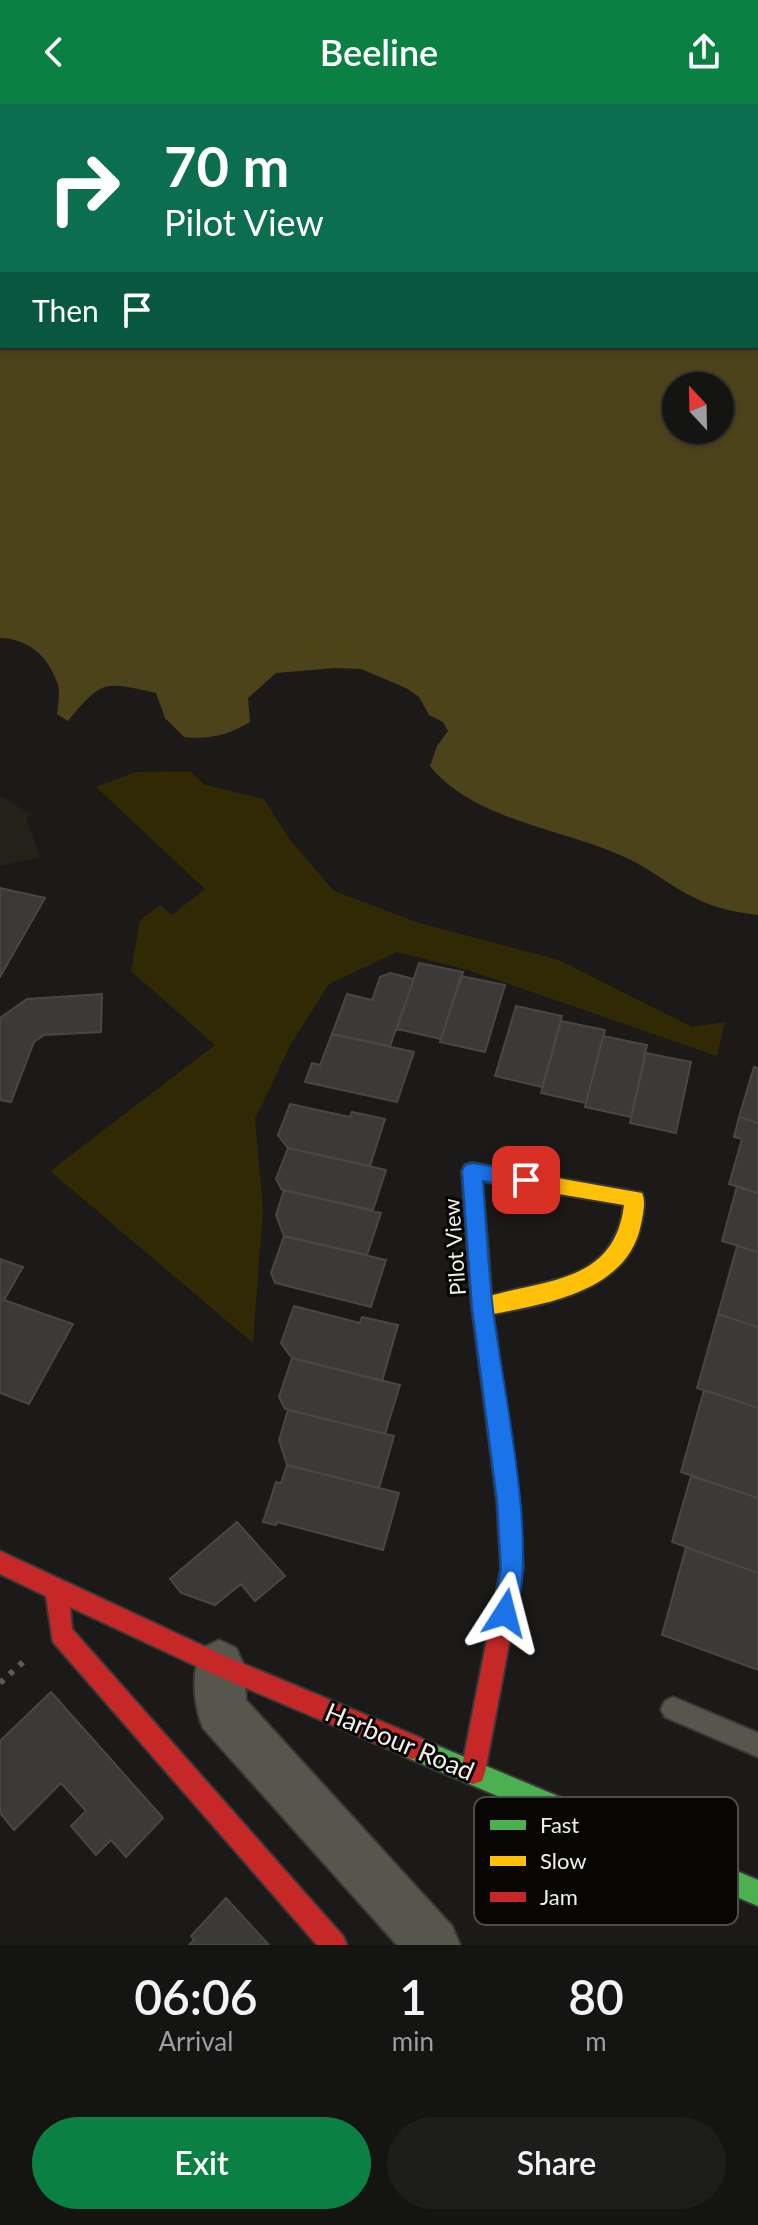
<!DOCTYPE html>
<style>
:root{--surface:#141413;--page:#1d1d1c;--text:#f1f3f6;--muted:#9d9ea0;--line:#333;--accent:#0b8043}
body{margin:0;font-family:Lato,sans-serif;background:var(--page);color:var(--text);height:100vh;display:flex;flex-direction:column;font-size:30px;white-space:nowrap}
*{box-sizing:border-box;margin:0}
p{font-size:26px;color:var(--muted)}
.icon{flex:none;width:44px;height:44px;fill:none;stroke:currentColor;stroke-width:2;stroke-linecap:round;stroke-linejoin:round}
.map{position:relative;height:1841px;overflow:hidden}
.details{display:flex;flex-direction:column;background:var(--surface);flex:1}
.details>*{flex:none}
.top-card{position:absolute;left:0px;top:0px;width:758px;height:244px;box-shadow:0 2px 6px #0004,0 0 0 2px var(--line);background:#0b6e4f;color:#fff;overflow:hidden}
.needle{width:52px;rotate:338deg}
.tools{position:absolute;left:662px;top:268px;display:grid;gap:16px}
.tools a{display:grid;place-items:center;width:72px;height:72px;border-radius:50%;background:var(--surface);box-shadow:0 2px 6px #0004,0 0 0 2px var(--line);font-size:40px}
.pin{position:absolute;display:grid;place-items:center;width:68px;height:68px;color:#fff;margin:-34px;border-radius:16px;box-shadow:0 4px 12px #0006}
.me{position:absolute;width:88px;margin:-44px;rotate:9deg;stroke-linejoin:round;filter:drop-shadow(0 0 6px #0008)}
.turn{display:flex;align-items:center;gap:28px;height:168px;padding:0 32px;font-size:36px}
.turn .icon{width:104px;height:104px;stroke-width:2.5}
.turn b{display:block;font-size:56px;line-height:68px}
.then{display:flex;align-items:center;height:76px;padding:0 32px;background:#0003;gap:16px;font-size:30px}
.eta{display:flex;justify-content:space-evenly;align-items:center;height:136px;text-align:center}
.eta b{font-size:48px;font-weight:600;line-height:56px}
.cta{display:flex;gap:16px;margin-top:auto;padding:16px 32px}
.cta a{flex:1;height:92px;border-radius:48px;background:var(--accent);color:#fff;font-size:32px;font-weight:600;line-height:92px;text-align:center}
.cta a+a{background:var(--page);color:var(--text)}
header{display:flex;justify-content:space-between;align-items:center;height:104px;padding:0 32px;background:var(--accent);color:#fff;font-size:36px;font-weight:600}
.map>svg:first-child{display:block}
</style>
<header><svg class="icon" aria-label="back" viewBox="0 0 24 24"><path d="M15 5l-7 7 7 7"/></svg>Beeline<svg class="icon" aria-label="share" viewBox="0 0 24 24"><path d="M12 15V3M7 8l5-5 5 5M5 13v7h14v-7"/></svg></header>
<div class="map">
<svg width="758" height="1841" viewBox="0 0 758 1841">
<rect width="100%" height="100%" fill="#1b1a19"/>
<path fill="#232118" d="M0,691L31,711L26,714L40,753L0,762Z"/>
<path fill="#312903" d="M190,667L205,681L264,695L290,736L334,787L419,819L559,856L692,923L725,918L717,952L468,866L397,848L329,880L291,940L255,1015L263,1105L253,1239L50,1067L215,941L131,867L140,816L160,801L172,811L205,785L96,683L136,668Z"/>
<path fill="#4c431b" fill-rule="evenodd" d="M0,0H758V811C735,808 713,804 693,793C671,782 651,766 629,755C568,725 475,718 430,662L437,642L448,627L443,618L429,611L419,593L406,584L361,565L336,564L276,569L248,594L250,618C228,631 209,636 184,633L165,614L156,589C103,577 102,576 68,617L57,610C58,601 61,587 57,578C47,551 28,535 0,534ZM2,2H756V242H2ZM676,282H720V326H676Z"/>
<path fill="#3b3a39" stroke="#484746" stroke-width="2" d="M0,784L45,794L0,873Z
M419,859L463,868L441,935L397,925Z
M390,869L414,875L390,942L332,930L347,890L372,896L380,873Z
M461,872L505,881L485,948L440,938Z
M102,890L101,928L44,931L34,938L11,998L0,996V914L27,895Z
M516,902L562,912L542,983L495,972Z
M561,917L605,926L586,999L541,989Z
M332,930L414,948L397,998L305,978L312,959L320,961Z
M603,932L647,941L631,1013L585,1003Z
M646,949L691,958L676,1029L630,1019Z
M754,963L758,964V1019L739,1013Z
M290,1000L350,1013L352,1008L385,1015L370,1062L288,1044L278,1031Z
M739,1013L758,1019V1089L729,1080L742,1035L734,1033Z
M288,1044L386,1066L373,1106L282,1086L276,1075Z
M737,1082L758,1089V1148L722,1137Z
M284,1086L381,1109L367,1151L284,1132L276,1111Z
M284,1132L386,1156L371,1203L275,1179L271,1169Z
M737,1142L758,1148V1223L718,1210Z
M0,1155L23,1163L4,1196L73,1220L29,1300L0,1289Z
M294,1202L360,1219L362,1213L398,1221L382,1277L292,1254L281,1239Z
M718,1210L758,1223V1304L697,1284Z
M292,1254L400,1281L385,1330L285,1305L279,1293Z
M704,1286L758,1304V1394L681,1368Z
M288,1306L394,1332L379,1384L287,1361L279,1336Z
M287,1361L399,1389L383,1446L277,1418L276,1421L263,1418L276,1378L281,1379Z
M691,1372L758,1394V1469L672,1438Z
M237,1418L285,1472L255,1497L241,1480L215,1501L181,1489L170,1475Z
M686,1443L758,1469V1566L662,1531Z
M51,1588L163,1714L126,1753L111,1736L96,1751L71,1722L86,1707L61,1679L14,1726L0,1709V1637Z
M226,1794L269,1841H189L194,1836L191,1832Z"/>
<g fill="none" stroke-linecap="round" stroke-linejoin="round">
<defs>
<path id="lane" d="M673,1593L758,1629V1653L665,1613L661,1605L665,1597Z"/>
<path id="street" d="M219,1536L236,1544L244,1561L246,1596L452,1822L460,1841H397L203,1624C193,1598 191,1569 202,1544Z"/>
<path id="fast" d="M412,1631L758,1776V1802L403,1652L400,1643L403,1634Z"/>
<path id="slow" d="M472,1059L642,1089C646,1098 643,1110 641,1120C628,1190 539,1201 482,1212L475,1209L472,1203L475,1197C535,1174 614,1185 624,1101L482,1077L488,1148L485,1154L478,1157L471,1154L468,1148L462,1067L465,1061Z"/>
<path id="jam" d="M478,1139L485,1142L488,1148L492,1203L519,1396L523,1464L485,1668L482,1677L473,1680L464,1677L461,1668L501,1464L497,1396L472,1203L468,1148L471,1142Z
M0,1447L227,1553L421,1634L424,1643L421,1652L412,1655L211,1569L70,1503L72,1525L343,1832L347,1841H317L53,1538L46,1492L0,1470Z"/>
</defs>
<use href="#lane" stroke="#393836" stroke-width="4"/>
<use href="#street" stroke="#393836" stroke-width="4"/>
<use href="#fast" stroke="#393836" stroke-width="4"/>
<use href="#slow" stroke="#393836" stroke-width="4"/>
<use href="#jam" stroke="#393836" stroke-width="4"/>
<path stroke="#5d5b55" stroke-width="6" stroke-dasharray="5 8" stroke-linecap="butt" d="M0,1579L23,1558"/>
<use href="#lane" fill="#57564c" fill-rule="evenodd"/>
<use href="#street" fill="#57564c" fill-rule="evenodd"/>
<use href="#fast" fill="#4caf50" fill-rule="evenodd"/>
<use href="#slow" fill="#ffc107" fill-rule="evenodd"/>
<use href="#jam" fill="#c62828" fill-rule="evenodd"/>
</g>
<path fill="#1a73e8" stroke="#114b97" stroke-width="2" d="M472,1059L526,1068L533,1071L536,1076L533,1082L526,1085L483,1077C486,1120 488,1163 493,1206C502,1283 541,1450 513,1517L505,1520L497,1517L493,1509L501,1464L497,1396L472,1203L462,1067L465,1061Z"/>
<g text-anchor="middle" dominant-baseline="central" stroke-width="6" stroke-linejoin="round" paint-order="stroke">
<g font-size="22" fill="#eeeeeb" stroke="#070605">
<text transform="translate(454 1143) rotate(-94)">Pilot View</text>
</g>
<g font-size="26" fill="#eeeeeb" stroke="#070605">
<text transform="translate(400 1637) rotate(23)">Harbour Road</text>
</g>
</g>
<rect x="474" y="1693" width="264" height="128" rx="12" fill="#070605" stroke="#4c4c4a" stroke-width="2"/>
<rect x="490" y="1716" width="36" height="10" fill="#4caf50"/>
<rect x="490" y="1752" width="36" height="10" fill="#ffc107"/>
<rect x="490" y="1788" width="36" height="10" fill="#c62828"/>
<g font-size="22" fill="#eeeeeb">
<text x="540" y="1729">Fast</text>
<text x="540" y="1765">Slow</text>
<text x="540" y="1801">Jam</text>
</g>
</svg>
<div class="tools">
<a><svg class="needle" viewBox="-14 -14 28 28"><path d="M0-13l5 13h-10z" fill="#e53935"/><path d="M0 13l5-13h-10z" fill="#9d9ea0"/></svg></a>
</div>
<div class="pin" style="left:526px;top:1076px;background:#d93025"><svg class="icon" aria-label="arrive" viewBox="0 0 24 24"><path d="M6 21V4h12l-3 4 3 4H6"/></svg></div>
<svg class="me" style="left:505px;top:1509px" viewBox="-20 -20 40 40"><path d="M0-17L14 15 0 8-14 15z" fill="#1a73e8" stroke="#fff" stroke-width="4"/></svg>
<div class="top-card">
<div class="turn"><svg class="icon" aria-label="right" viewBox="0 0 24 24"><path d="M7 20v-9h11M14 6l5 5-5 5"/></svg><div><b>70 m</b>Pilot View</div></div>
<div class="then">Then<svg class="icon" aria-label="arrive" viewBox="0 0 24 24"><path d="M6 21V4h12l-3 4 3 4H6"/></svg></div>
</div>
</div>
<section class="details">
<div class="eta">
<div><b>06:06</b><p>Arrival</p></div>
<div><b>1</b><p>min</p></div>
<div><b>80</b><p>m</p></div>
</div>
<div class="cta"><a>Exit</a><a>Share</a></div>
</section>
